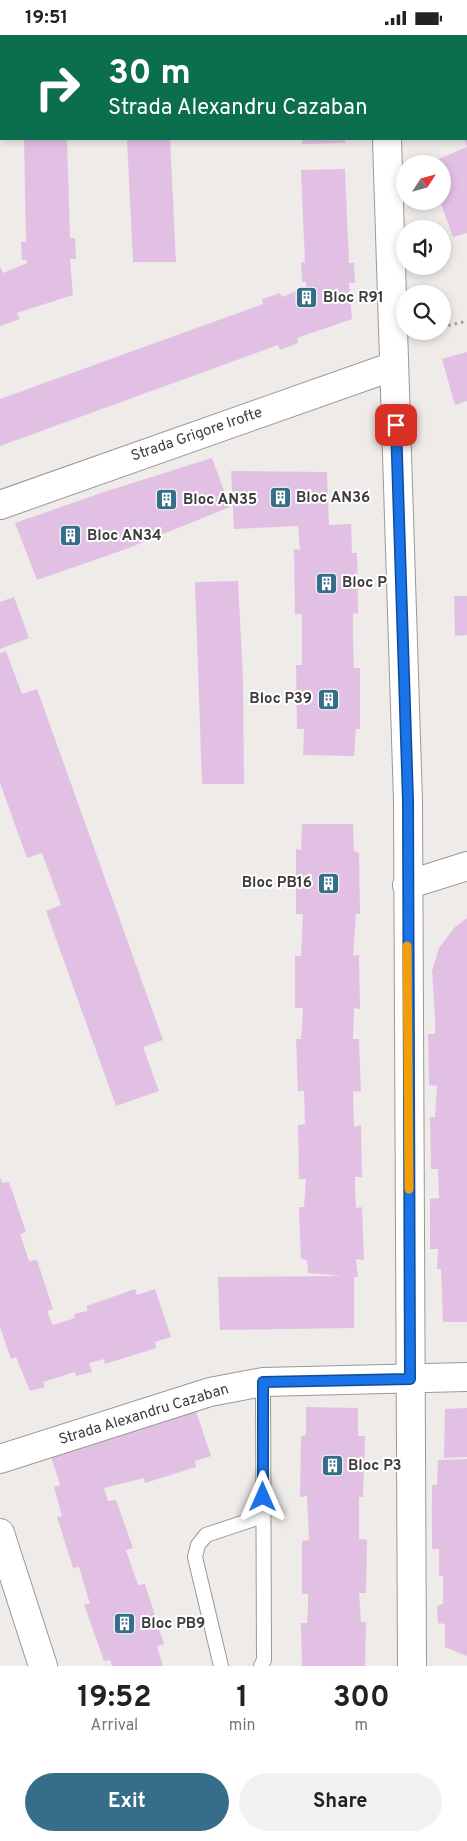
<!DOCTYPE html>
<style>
:root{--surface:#fff;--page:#f2f2f2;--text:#222;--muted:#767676;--accent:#366e89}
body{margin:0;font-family:Overpass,sans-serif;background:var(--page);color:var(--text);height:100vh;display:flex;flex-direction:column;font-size:19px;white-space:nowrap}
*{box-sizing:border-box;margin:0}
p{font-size:16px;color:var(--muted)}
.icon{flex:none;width:28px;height:28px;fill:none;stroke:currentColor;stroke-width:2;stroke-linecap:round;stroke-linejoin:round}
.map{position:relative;height:1631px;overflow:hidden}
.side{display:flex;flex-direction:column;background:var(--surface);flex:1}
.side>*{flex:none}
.banner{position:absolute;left:0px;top:0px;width:468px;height:105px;box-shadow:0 2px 8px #0003;background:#0b6e4f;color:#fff;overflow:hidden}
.needle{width:32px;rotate:54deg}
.tools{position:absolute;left:396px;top:120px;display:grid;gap:10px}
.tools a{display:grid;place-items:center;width:55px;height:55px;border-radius:50%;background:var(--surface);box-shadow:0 2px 8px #0003;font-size:25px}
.pin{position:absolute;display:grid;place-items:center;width:42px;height:42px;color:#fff;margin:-21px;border-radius:10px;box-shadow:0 2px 8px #0006}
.me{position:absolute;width:55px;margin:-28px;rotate:0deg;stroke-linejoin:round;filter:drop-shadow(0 0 4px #0008)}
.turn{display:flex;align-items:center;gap:18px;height:105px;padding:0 25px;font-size:22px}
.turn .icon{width:65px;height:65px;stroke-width:2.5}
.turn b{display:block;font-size:35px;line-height:42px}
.eta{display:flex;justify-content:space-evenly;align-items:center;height:85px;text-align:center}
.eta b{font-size:30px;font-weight:700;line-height:35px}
.primary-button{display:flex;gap:10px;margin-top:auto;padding:10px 25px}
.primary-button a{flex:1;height:58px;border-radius:30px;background:var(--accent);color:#fff;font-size:20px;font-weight:700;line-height:58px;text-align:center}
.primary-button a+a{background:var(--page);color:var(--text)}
.status{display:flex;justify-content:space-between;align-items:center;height:35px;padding:0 25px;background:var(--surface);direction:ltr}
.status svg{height:14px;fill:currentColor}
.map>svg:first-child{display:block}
</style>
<div class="status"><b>19:51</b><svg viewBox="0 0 49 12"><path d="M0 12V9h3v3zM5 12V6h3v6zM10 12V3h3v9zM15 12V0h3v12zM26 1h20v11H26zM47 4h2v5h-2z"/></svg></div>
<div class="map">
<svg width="467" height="1631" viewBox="0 0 467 1631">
<rect width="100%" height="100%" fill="#eeebe9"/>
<path fill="#e2c0e3" d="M24,104H67L70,203H75L76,224H70L73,260L17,278L20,284L0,291V231L3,238L27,228V225H22L21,207H26Z
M127,104H170L176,227H133Z
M302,104H345V108L302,109Z
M464,104H467V198L453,202L440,166H442V129H427L467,112Z
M345,134L349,228H354L355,248H349L352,284L297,303L298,308L280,315L278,310L0,411V364L263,269L262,264L280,258L282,262L306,252V247H302L301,227L305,228L301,135Z
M467,317V366L455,370L442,324Z
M212,423L230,472L126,514L37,545L15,488L104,457Z
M231,436L327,437L329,490L351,489L352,518H357L358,579L353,578V605L354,633H360V694H356L354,721L303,720L304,694H297L296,630H302V579H295L294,514L300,515L298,491L234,494Z
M238,546L243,644L244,749H202L195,547Z
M454,561H467V600L455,601Z
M14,562L29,603L0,614V567Z
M6,616L22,659L37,654L163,1005L143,1012L159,1056L116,1071L46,876L61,870L42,818L27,823L0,748V618Z
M302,789H353L354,816L359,818L360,879H356L353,921L359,920L360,974L354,973L353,1004H359L361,1057L353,1056L354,1092L361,1090L362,1142H355V1154L356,1173L362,1172L364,1225L356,1224L358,1242H354V1293L220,1295L218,1242L343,1241L308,1238L307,1225L301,1224L299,1172H304L306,1144H299L298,1090L305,1089L304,1056H298L296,1004H301L303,973H295V921H301L303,879H296V814L301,815Z
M467,883V1287H443L441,1234H437L438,1214H430V1164L439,1163L438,1134H431L430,1082H435L437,1051L429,1050L428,999H435V981L432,936L439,913L454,893Z
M0,1142L2,1148L9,1147L26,1197L20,1199L29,1226L37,1225L53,1274L47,1276L53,1290L75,1283L74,1279L87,1276V1271L135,1254L137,1260L155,1254L171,1302L155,1307L156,1313L105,1329L104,1324L89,1328L92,1337L76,1341L75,1337L43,1347L45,1352L30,1356L16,1322L11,1324L0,1292Z
M306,1372L358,1373V1401H365L363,1462H359V1504L367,1505L366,1558H359L361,1587H366L365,1631H302L301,1588H307L308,1573V1559H302V1506L309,1505L307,1461L300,1462L301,1401L306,1400Z
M195,1373L211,1421L195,1426L196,1432L145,1448L144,1443L104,1453L108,1466L116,1465L133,1513L126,1515L138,1550L145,1549L164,1609L157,1611L163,1631H112L110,1625L104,1626L84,1569H90L79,1532L73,1533L57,1482L62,1481L54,1452L60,1450L49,1415Z
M467,1373V1422L444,1423L445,1374Z
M467,1424V1621L445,1612V1589L438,1588L437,1571L443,1569V1541H439V1514H432V1450H437L438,1425Z"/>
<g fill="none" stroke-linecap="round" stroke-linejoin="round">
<defs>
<path id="service" d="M221,1631L195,1522L198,1510L206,1500L263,1481
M261,1631L264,1625L263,1347"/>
<path id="minor" d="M0,470L394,331
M407,850L467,831
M0,1424L210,1357L263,1347L467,1342"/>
<path id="tertiary" d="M384,0V1
M387,104L408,766L412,1631
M0,1498L43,1631"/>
</defs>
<use href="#service" stroke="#9c9897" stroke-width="16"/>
<use href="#minor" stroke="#9c9897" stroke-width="30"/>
<use href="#tertiary" stroke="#9c9897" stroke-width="30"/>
<path stroke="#9f9c9b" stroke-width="3" stroke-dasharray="2.5 4" stroke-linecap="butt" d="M442,292L467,286"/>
<use href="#service" stroke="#fff" stroke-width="14"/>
<use href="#minor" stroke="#fff" stroke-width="28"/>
<use href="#tertiary" stroke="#fff" stroke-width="28"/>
</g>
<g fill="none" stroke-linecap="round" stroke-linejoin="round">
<defs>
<path id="route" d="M263,1462V1347L410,1344L408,766L396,390"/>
</defs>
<use href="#route" stroke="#114b97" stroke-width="12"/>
<use href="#route" stroke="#1a73e8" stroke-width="9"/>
<path stroke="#f59e0b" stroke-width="9" d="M407,911L409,1154"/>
</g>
<defs>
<symbol id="building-square" viewBox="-11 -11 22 22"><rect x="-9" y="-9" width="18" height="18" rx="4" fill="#366e89" stroke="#fff"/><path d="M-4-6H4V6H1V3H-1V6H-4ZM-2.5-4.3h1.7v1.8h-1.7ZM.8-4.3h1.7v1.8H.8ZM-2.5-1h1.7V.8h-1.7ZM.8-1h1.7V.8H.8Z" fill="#fff"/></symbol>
</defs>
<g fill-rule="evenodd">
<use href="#building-square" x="294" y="250" width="25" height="25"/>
<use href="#building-square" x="268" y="450" width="25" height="25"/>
<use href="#building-square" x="154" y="452" width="25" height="25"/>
<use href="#building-square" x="58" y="488" width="25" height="25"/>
<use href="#building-square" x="314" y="536" width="25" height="25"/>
<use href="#building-square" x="316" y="652" width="25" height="25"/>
<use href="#building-square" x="316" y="836" width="25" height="25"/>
<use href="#building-square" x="320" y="1418" width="25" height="25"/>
<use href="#building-square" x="112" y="1576" width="25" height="25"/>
</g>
<g text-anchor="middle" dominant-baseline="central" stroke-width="4" stroke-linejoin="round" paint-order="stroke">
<g font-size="15" font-weight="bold" fill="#3e3c3c" stroke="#fff" text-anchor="start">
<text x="323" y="263">Bloc R91</text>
<text x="296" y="463">Bloc AN36</text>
<text x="183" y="465">Bloc AN35</text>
<text x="87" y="501">Bloc AN34</text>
<text x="342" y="548">Bloc P</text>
<text x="312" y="664" text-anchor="end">Bloc P39</text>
<text x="312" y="848" text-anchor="end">Bloc PB16</text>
<text x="348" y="1431">Bloc P3</text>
<text x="141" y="1589">Bloc PB9</text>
</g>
<g font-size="15" fill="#3e3c3c" stroke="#fff">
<text transform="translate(197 400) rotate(-19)">Strada Grigore Irofte</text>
<text transform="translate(144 1380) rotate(-17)">Strada Alexandru Cazaban</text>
</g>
</g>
</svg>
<div class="tools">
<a><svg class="needle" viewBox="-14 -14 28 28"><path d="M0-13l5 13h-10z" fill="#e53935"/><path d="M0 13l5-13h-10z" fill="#767676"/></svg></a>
<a><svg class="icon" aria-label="sound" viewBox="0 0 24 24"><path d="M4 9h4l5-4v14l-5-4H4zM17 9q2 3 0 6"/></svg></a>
<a><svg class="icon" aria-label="search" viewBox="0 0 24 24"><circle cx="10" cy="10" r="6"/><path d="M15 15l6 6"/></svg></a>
</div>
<div class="pin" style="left:396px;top:390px;background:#d93025"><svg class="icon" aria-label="arrive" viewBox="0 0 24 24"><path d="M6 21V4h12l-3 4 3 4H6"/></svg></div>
<svg class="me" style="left:263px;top:1462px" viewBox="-20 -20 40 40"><path d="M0-17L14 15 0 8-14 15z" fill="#1a73e8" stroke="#fff" stroke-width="4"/></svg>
<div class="banner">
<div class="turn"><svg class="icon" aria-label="right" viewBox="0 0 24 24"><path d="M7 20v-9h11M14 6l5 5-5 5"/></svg><div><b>30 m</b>Strada Alexandru Cazaban</div></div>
</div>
</div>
<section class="side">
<div class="eta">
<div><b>19:52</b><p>Arrival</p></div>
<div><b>1</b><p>min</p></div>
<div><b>300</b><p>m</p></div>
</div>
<div class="primary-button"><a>Exit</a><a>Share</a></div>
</section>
